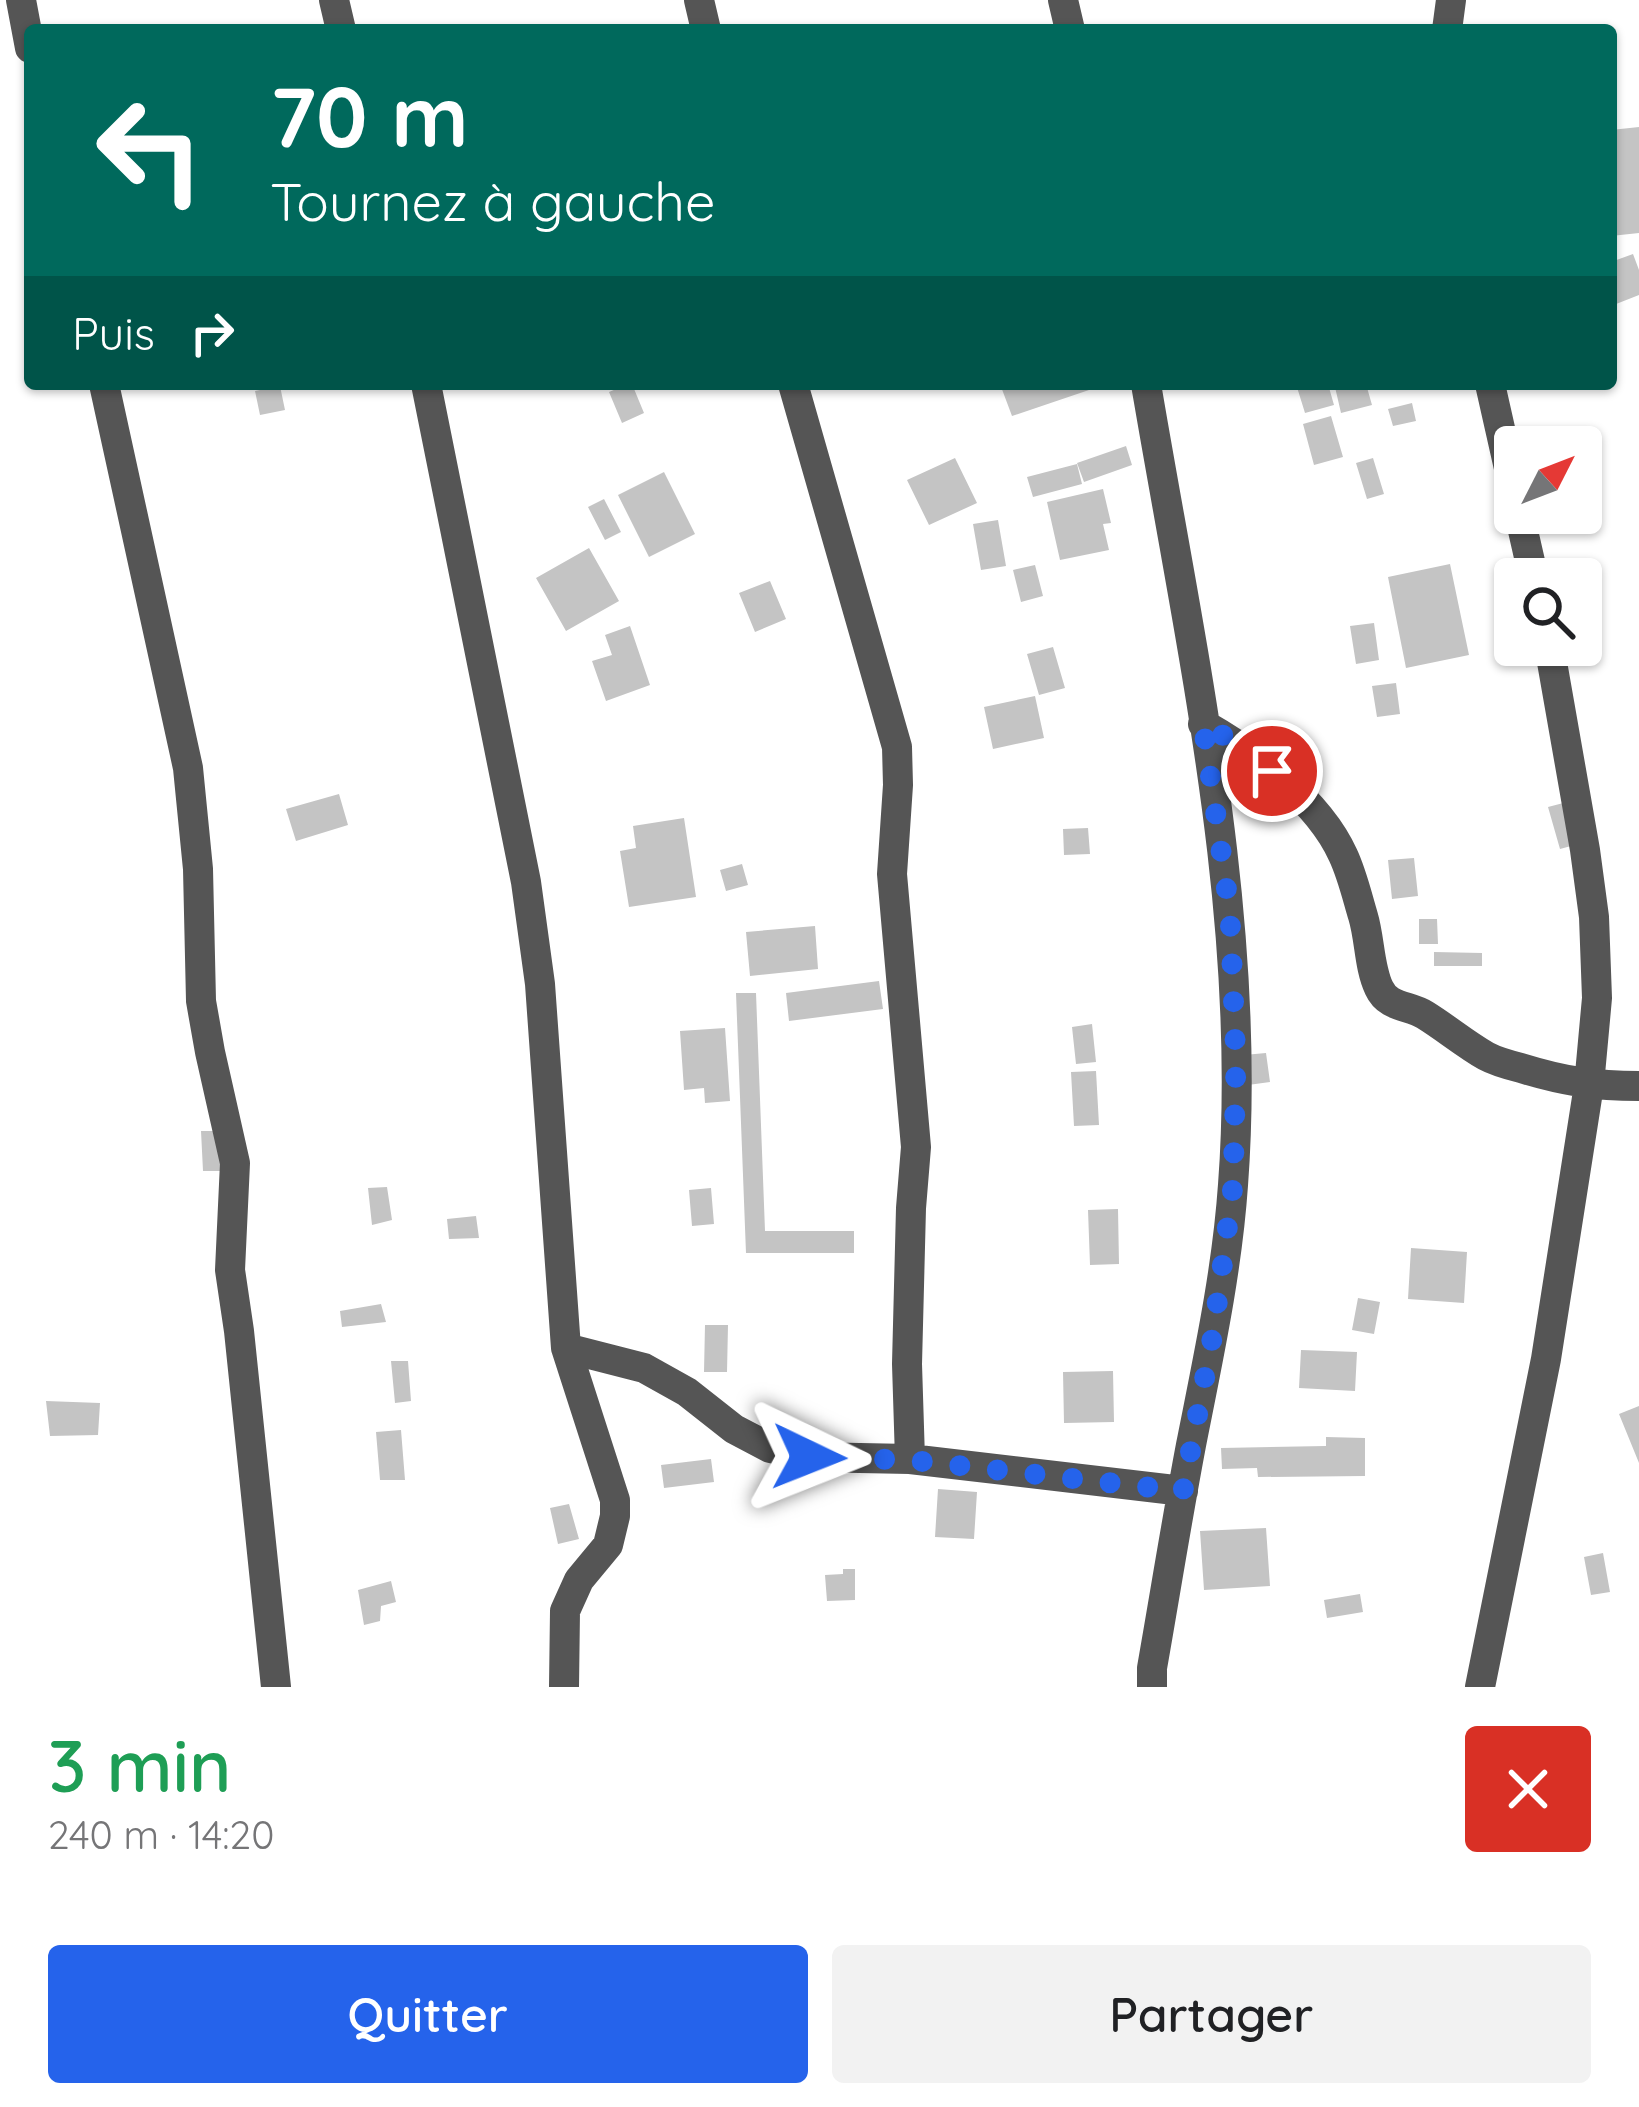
<!DOCTYPE html>
<html lang="fr">
<meta charset="utf-8">
<style>
:root{--surface:#fff;--page:#f2f2f2;--text:#202124;--muted:#757577;--accent:#2563eb}
body{margin:0;font-family:Quicksand,sans-serif;background:var(--page);color:var(--text);height:100vh;display:flex;flex-direction:column;font-size:45px;white-space:nowrap}
*{box-sizing:border-box;margin:0}
p{font-size:39px;color:var(--muted)}
.icon{flex:none;width:66px;height:66px;fill:none;stroke:currentColor;stroke-width:2;stroke-linecap:round;stroke-linejoin:round}
.map{position:relative;height:1687px;overflow:hidden}
.sheet{display:flex;flex-direction:column;background:var(--surface);flex:1}
.sheet>*{flex:none}
.guide{position:absolute;left:24px;top:24px;width:1593px;height:366px;border-radius:12px;box-shadow:0 3px 9px #0004;background:#00695c;color:#fff;overflow:hidden}
.needle{width:78px;rotate:48deg}
.buttons{position:absolute;left:1494px;top:426px;display:grid;gap:24px}
.buttons a{display:grid;place-items:center;width:108px;height:108px;border-radius:12px;background:var(--surface);box-shadow:0 3px 9px #0004;font-size:60px}
.pin{position:absolute;display:grid;place-items:center;width:102px;height:102px;color:#fff;margin:-51px;border:6px solid #fff;border-radius:50%;box-shadow:0 3px 12px #0007}
.me{position:absolute;width:132px;margin:-66px;rotate:92deg;stroke-linejoin:round;filter:drop-shadow(0 0 9px #0008)}
.turn{display:flex;align-items:center;gap:42px;height:252px;padding:0 48px;font-size:54px}
.turn .icon{width:156px;height:156px;stroke-width:2.5}
.turn b{display:block;font-size:84px;line-height:102px}
.then{display:flex;align-items:center;height:114px;padding:0 48px;background:#0003;gap:24px;font-size:45px}
.round{display:grid;place-items:center;flex:none;width:126px;height:126px;border-radius:12px;background:var(--page)}
.headline{display:flex;align-items:center;justify-content:space-between;height:204px;padding:0 48px}
h1{font-size:72px;font-weight:600;line-height:90px;color:#1e9e55}
.button{display:flex;gap:24px;margin-top:auto;padding:24px 48px}
.button a{flex:1;height:138px;border-radius:12px;background:var(--accent);color:#fff;font-size:48px;font-weight:600;line-height:138px;text-align:center}
.button a+a{background:var(--page);color:var(--text)}
.map>svg:first-child{display:block}
</style>
<div class="map">
<svg width="1639" height="1687" viewBox="0 0 1639 1687">
<rect width="100%" height="100%" fill="#fff"/>
<path fill="#c4c4c4" d="M1639,127V233L1611,236V130Z
M1633,254L1639,270V295L1611,306V262Z
M628,384H632L644,413L622,423L609,392Z
M1000,384H1086L1089,390L1012,416Z
M1296,384H1328L1334,405L1305,413Z
M1347,384H1366L1372,405L1341,413L1335,387Z
M280,386L285,410L260,415L255,391Z
M1412,403L1416,421L1393,426L1388,409Z
M1331,416L1343,457L1314,465L1303,424Z
M1126,446L1132,465L1084,482L1077,463Z
M955,458L977,503L929,525L907,480Z
M1373,458L1384,494L1367,499L1356,463Z
M1077,464L1082,484L1033,497L1027,477Z
M664,472L695,534L649,557L618,495Z
M1103,489L1111,523L1103,524L1109,550L1060,560L1047,502Z
M604,499L621,532L605,540L588,507Z
M998,520L1006,566L981,570L973,524Z
M589,548L619,601L566,631L536,578Z
M1450,564L1469,655L1406,668L1388,577Z
M1035,565L1043,596L1021,602L1013,570Z
M770,581L786,619L755,632L739,593Z
M1374,623L1379,660L1356,664L1350,626Z
M630,626L650,685L606,701L592,661L612,655L605,635Z
M1053,647L1065,688L1039,695L1027,654Z
M1396,683L1400,714L1377,717L1372,686Z
M1035,696L1044,738L993,749L984,707Z
M339,794L348,825L296,841L286,809Z
M1571,801L1582,843L1560,849L1548,807Z
M684,818L696,897L629,907L620,851L636,848L633,826Z
M1088,828L1090,854L1064,855L1063,829Z
M1414,858L1418,896L1392,899L1388,860Z
M742,864L748,885L726,891L720,870Z
M1419,919H1437L1438,944H1419Z
M815,926L818,969L750,976L746,932Z
M1434,952L1482,953V966H1434Z
M879,981L883,1009L789,1021L786,993Z
M736,993H756L765,1231H854V1253H746Z
M1092,1024L1096,1062L1076,1064L1072,1027Z
M725,1028L730,1101L705,1103L704,1088L684,1090L680,1031Z
M1266,1053L1270,1082L1248,1085L1244,1055Z
M1096,1071L1099,1125L1074,1126L1071,1072Z
M201,1131H218L221,1171H203Z
M387,1187L392,1220L372,1225L368,1188Z
M711,1188L714,1224L692,1226L689,1190Z
M1118,1209L1119,1264L1090,1265L1088,1210Z
M476,1216L479,1238L449,1239L447,1219Z
M1411,1248L1467,1252L1464,1303L1408,1299Z
M1358,1298L1380,1302L1374,1334L1352,1330Z
M381,1304L386,1322L342,1327L340,1311Z
M705,1325H728L727,1372H704Z
M1301,1350L1357,1352L1355,1391L1299,1388Z
M391,1361H408L411,1401L395,1403Z
M1113,1371L1114,1422L1064,1423L1063,1372Z
M46,1401L100,1403L98,1435L50,1436Z
M1639,1406V1463L1619,1414Z
M401,1430L405,1480H380L376,1432Z
M1326,1437L1365,1438V1476L1258,1477L1257,1468L1222,1469L1221,1448L1326,1446Z
M711,1459L714,1482L664,1488L661,1465Z
M938,1489L977,1492L974,1539L935,1537Z
M569,1504L579,1539L558,1544L550,1508Z
M1266,1528L1270,1586L1204,1590L1200,1531Z
M1603,1553L1610,1592L1591,1595L1584,1557Z
M843,1569H855V1600L827,1601L825,1575L843,1574Z
M391,1581L396,1602L381,1606L380,1621L364,1625L358,1590Z
M1360,1594L1363,1612L1327,1618L1324,1600Z"/>
<g fill="none" stroke-linecap="round" stroke-linejoin="round">
<path stroke="#555" stroke-width="30" d="M21,0L30,48
M334,0L341,30
M699,0L706,30
M1063,0L1070,30
M1447,30L1451,0
M104,384L188,768L198,869L201,1001L210,1052L235,1163L230,1270L239,1331L276,1687
M426,384L526,882L540,984L566,1348L615,1500V1516L608,1545L579,1580L565,1611L564,1687
M793,384L897,747L898,785L892,874L916,1147L911,1208L907,1364L910,1459
M1146,384C1190,645 1253,920 1233,1185C1227,1272 1208,1359 1191,1445C1177,1519 1165,1594 1152,1668V1687
M1490,384L1515,495
M1519,513L1534,579
M1203,724C1254,753 1318,800 1343,855C1352,874 1357,896 1363,916C1370,939 1369,967 1379,988C1388,1008 1409,1005 1425,1015C1446,1028 1465,1044 1486,1056C1497,1062 1509,1065 1521,1068C1563,1081 1595,1086 1639,1086
M566,1348L644,1368L687,1392L734,1429L770,1448L809,1457L910,1459L1183,1491
M1480,1687L1546,1359L1589,1085L1597,998L1594,917L1585,850L1549,645"/>
</g>
<g fill="none" stroke-linecap="round" stroke-linejoin="round">
<path stroke="#2563eb" stroke-width="21" stroke-dasharray="0 37.8" d="M809,1457L910,1460L1183,1491L1213,1334L1233,1186L1236,1063L1230,914L1203,724L1233,741L1272,771"/>
</g>
</svg>
<div class="buttons">
<a><svg class="needle" viewBox="-14 -14 28 28"><path d="M0-13l5 13h-10z" fill="#e53935"/><path d="M0 13l5-13h-10z" fill="#757577"/></svg></a>
<a><svg class="icon" aria-label="search" viewBox="0 0 24 24"><circle cx="10" cy="10" r="6"/><path d="M15 15l6 6"/></svg></a>
</div>
<div class="pin" style="left:1272px;top:771px;background:#d93025"><svg class="icon" aria-label="arrive" viewBox="0 0 24 24"><path d="M6 21V4h12l-3 4 3 4H6"/></svg></div>
<svg class="me" style="left:809px;top:1457px" viewBox="-20 -20 40 40"><path d="M0-17L14 15 0 8-14 15z" fill="#2563eb" stroke="#fff" stroke-width="4"/></svg>
<div class="guide">
<div class="turn"><svg class="icon" aria-label="left" viewBox="0 0 24 24"><path d="M17 20v-9H6M10 6l-5 5 5 5"/></svg><div><b>70 m</b>Tournez à gauche</div></div>
<div class="then">Puis<svg class="icon" aria-label="right" viewBox="0 0 24 24"><path d="M7 20v-9h11M14 6l5 5-5 5"/></svg></div>
</div>
</div>
<section class="sheet">
<div class="headline"><div><h1>3 min</h1><p>240 m · 14:20</p></div><a class="round" style="background:#d93025;color:#fff"><svg class="icon" aria-label="close" viewBox="0 0 24 24"><path d="M6 6l12 12M18 6L6 18"/></svg></a></div>
<div class="button"><a>Quitter</a><a>Partager</a></div>
</section>
